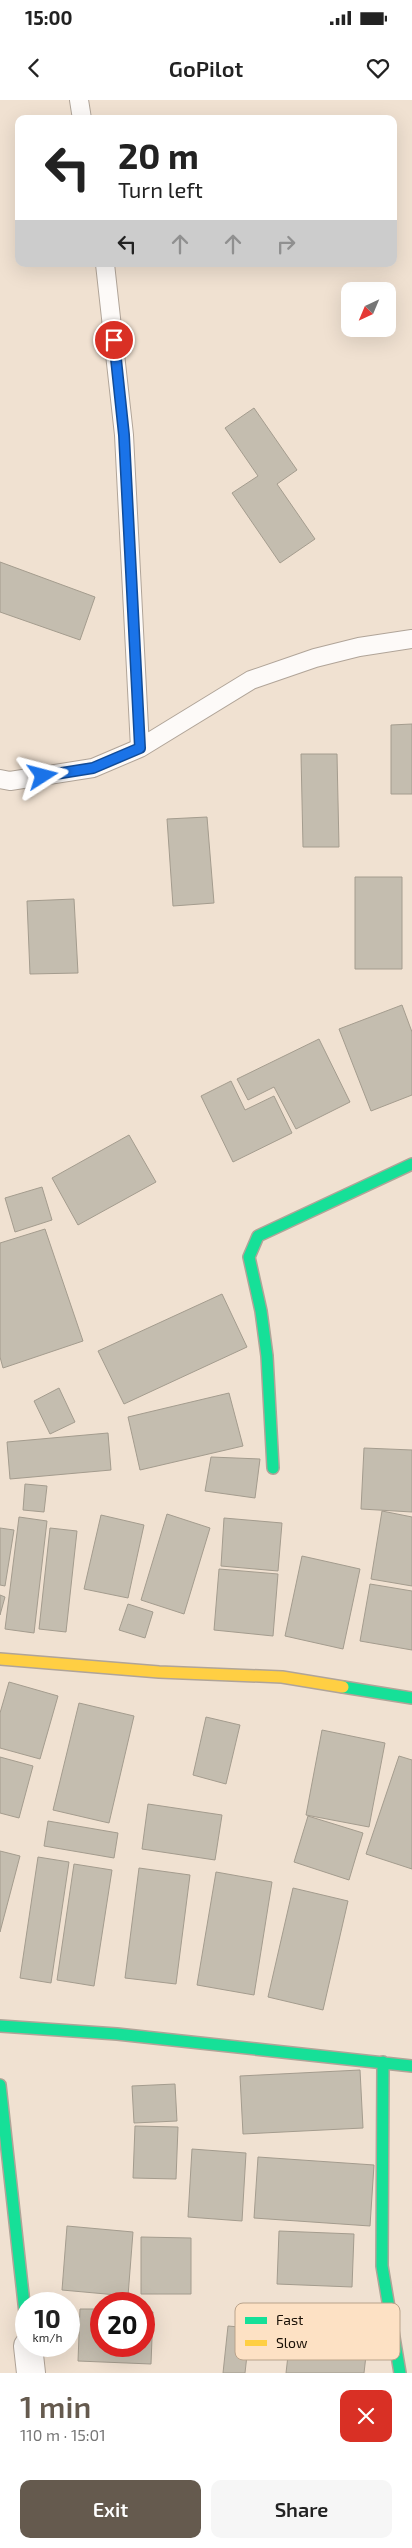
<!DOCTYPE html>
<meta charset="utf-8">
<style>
:root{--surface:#fff;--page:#f6f6f6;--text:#222;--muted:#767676;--accent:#655a4e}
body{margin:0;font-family:"Exo 2",sans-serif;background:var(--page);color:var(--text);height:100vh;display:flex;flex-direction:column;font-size:19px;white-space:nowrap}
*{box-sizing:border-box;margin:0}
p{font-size:16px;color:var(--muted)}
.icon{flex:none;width:28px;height:28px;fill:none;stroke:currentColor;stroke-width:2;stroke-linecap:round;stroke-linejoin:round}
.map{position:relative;height:2273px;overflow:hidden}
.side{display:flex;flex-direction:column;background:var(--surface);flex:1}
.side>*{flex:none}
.banner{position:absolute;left:15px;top:15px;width:382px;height:152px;border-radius:10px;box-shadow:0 5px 20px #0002;background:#fff;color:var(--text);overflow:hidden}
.needle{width:32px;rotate:224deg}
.tools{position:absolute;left:341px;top:182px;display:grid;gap:10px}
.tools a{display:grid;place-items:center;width:55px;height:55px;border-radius:10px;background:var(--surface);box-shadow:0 5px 20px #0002;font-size:25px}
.speed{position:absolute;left:15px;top:2192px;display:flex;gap:10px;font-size:25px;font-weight:700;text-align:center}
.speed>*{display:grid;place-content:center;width:65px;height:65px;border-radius:50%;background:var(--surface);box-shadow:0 5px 20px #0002;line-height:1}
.speed small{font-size:12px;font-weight:400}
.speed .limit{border:8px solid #d22;background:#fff;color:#111}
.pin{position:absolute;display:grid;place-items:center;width:42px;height:42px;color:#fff;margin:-21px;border:2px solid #fff;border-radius:50%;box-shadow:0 1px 5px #0007}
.me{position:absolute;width:55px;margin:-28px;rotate:81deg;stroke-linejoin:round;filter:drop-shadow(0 0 4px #0008)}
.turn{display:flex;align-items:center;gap:18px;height:105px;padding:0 20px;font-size:22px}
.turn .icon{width:65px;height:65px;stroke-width:2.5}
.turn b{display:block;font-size:35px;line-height:42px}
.lanes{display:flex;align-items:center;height:48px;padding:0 20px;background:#0003;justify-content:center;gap:25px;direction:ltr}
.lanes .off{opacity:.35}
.round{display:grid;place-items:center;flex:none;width:52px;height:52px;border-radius:10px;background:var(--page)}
.headline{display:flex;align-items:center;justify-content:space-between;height:85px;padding:0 20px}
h1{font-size:30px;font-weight:600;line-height:38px;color:var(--accent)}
.button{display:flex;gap:10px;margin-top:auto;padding:10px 20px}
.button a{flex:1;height:58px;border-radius:10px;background:var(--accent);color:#fff;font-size:20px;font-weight:600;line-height:58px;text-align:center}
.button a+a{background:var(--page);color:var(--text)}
.status{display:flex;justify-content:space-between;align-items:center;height:35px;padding:0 25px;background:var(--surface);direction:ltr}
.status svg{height:14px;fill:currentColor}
header{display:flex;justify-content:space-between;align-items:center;height:65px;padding:0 20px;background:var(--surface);font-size:22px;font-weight:600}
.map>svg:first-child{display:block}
</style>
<div class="status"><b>15:00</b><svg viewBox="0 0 49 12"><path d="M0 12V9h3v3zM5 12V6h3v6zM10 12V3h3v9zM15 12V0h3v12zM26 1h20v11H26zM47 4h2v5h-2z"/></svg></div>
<header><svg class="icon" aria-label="back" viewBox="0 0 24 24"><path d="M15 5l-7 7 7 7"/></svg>GoPilot<svg class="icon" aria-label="heart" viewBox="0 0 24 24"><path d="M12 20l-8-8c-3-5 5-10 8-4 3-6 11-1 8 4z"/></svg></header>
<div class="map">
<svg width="412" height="2273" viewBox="0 0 412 2273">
<rect width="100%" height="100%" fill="#f0e1d1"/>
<path fill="#c4bdaf" stroke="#a49c8e" d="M254,308L297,370L277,384L315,439L280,463L232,393L258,376L225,328Z
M0,462L95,497L80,540L0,512Z
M412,624V694H391V625Z
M301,654H337L339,747H303Z
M207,717L214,803L173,806L167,719Z
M355,777H402V869H355Z
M74,799L78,873L30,874L27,801Z
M402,905L412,932V995L371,1011L339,929Z
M319,939L350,1002L296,1029L274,987L248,1000L237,979Z
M231,981L245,1010L274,996L292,1033L233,1062L201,996Z
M129,1035L156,1082L78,1125L52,1078Z
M42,1087L52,1120L15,1132L5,1098Z
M45,1129L83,1241L3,1268L0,1257V1143Z
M222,1194L247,1247L124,1304L98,1251Z
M59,1288L75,1322L50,1334L34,1301Z
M229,1293L243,1346L140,1370L128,1317Z
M108,1333L111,1370L10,1379L7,1342Z
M364,1348L412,1350V1412L361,1409Z
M211,1357L260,1359L255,1398L205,1391Z
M25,1384L47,1386L44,1412L23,1410Z
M382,1411L412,1417V1486L371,1479Z
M167,1414L210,1428L184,1514L141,1500Z
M101,1415L144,1425L128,1498L84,1489Z
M19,1417L47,1421L34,1533L5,1529Z
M224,1418L282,1423L278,1471L221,1466Z
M0,1428L14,1430L5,1486L0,1485Z
M50,1428L77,1431L66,1532L39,1529Z
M302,1456L360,1469L343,1549L285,1536Z
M219,1469L278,1474L273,1536L214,1530Z
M370,1484L412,1491V1550L360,1541Z
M0,1495L5,1497L0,1515Z
M128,1504L153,1512L145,1538L119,1530Z
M9,1582L58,1596L40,1659L0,1648V1613Z
M79,1603L134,1616L109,1723L53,1710Z
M206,1617L240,1625L226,1684L193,1675Z
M322,1630L385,1643L369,1727L306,1715Z
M399,1656L412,1660V1769L366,1754Z
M0,1657L33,1666L19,1718L0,1713Z
M148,1704L222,1715L215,1760L142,1749Z
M308,1716L363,1733L349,1780L294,1762Z
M48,1721L118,1733L114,1758L44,1746Z
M0,1751L20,1756L0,1832Z
M38,1757L69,1762L51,1883L20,1878Z
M74,1764L112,1770L94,1886L57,1880Z
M139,1768L190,1775L176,1884L125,1878Z
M216,1772L272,1782L254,1895L197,1885Z
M293,1788L348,1801L323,1910L268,1897Z
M360,1970L363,2028L243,2034L240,1976Z
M175,1984L177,2021L134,2023L132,1986Z
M135,2026L178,2027L176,2079L133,2078Z
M192,2049L246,2053L242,2121L188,2117Z
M258,2057L374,2065L370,2126L254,2118Z
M67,2126L133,2132L128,2196L62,2190Z
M279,2131L354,2134L352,2187L277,2184Z
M141,2137L191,2138V2194H141Z
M80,2209H101V2246H144V2211L153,2212L151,2264L78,2261Z
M228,2226L250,2228L245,2273H223Z
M291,2229L368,2238L364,2273H286Z"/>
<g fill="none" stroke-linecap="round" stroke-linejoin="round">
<defs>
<path id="lane" d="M79,0L82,19
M105,164L124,335L140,648
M0,679L10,681L93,668L140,648L251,580L315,558L359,547L412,539"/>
<path id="street" d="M28,2246L31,2273"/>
<path id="fast" d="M273,1368L267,1256L261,1211L249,1157L258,1136L412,1064
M343,1587L412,1598
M0,1926L117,1934L412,1966
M383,1962L382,2166L400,2273
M0,1985L26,2222"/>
<path id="slow" d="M0,1559L159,1572L282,1577L343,1587"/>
</defs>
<use href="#lane" stroke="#b0a498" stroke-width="20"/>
<use href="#street" stroke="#b0a498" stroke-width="30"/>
<use href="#fast" stroke="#b0a498" stroke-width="14"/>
<use href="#slow" stroke="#b0a498" stroke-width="14"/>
<use href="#lane" stroke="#fdfaf8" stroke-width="18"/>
<use href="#street" stroke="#fdfaf8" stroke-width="28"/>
<use href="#fast" stroke="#16e098" stroke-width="11"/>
<use href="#slow" stroke="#ffcf43" stroke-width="11"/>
</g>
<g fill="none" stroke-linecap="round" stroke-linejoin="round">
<defs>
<path id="route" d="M43,676L93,668L140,648L124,335L114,240"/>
</defs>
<use href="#route" stroke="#114b97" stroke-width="12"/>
<use href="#route" stroke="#1a73e8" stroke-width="9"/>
</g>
<rect x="235" y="2203" width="165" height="57" rx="8" fill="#fde1c4" stroke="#b9a38b" stroke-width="1"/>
<rect x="245" y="2217" width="22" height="7" fill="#16e098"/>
<rect x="245" y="2240" width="22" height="6" fill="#ffcf43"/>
<g font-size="14" fill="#1a1107">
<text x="276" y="2225">Fast</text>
<text x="276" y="2248">Slow</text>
</g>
</svg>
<div class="tools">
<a><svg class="needle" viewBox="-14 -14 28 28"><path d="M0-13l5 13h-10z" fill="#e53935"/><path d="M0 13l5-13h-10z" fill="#767676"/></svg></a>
</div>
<div class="speed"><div>10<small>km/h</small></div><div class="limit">20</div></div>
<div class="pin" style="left:114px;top:240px;background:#d93025"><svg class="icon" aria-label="arrive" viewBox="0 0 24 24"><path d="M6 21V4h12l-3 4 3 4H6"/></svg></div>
<svg class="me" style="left:43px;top:676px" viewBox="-20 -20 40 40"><path d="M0-17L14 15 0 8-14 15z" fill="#1a73e8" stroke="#fff" stroke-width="4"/></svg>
<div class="banner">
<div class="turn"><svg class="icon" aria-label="left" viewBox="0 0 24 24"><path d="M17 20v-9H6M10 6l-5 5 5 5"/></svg><div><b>20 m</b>Turn left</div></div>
<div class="lanes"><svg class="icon" aria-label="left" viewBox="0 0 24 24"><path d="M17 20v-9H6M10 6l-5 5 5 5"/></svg><svg class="icon off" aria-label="ahead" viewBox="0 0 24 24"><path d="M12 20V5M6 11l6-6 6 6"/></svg><svg class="icon off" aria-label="ahead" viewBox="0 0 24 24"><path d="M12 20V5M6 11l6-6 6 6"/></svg><svg class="icon off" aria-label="right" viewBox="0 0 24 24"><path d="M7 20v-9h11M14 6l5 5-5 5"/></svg></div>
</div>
</div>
<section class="side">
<div class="headline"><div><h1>1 min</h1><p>110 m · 15:01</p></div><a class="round" style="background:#d93025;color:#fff"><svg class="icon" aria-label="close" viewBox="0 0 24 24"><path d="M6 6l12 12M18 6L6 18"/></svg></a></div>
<div class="button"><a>Exit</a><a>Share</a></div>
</section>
